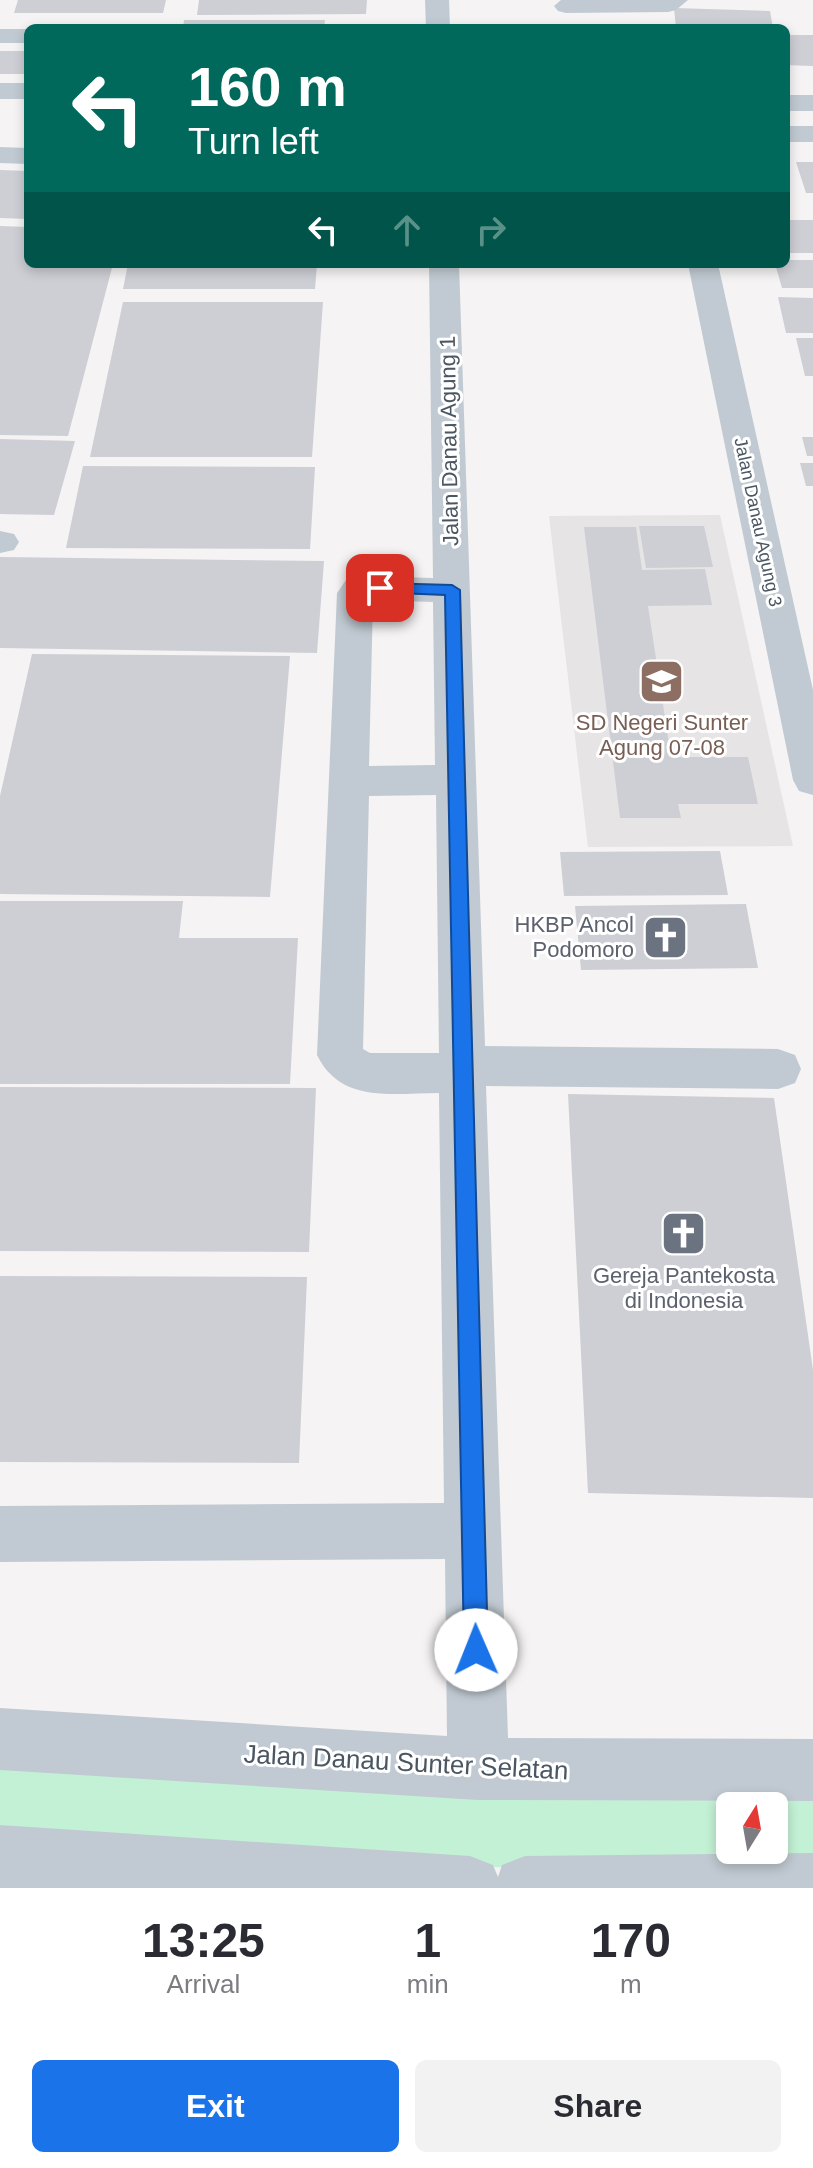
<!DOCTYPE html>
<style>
:root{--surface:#fff;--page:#f2f2f3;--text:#2b2b33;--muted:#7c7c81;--accent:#1a73e8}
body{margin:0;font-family:Arial,sans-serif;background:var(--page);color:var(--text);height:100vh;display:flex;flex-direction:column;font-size:30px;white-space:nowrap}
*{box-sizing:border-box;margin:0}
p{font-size:26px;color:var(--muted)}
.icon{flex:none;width:44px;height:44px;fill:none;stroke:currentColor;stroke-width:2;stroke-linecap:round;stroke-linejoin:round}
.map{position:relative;height:1888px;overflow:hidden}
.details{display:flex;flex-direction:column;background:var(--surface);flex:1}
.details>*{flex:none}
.banner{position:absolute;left:24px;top:24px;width:766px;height:244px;border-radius:12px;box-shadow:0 4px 12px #0003;background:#00695c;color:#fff;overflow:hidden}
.needle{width:52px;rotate:11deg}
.buttons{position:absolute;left:716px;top:1792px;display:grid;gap:16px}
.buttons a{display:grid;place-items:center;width:72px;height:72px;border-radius:12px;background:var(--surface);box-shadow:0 4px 12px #0003;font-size:40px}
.pin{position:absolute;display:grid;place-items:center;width:68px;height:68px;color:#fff;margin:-34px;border-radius:16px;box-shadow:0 4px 12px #0006}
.me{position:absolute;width:88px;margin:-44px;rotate:359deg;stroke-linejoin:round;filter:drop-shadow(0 0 6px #0008)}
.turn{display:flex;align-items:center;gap:28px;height:168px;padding:0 32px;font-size:36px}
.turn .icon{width:104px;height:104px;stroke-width:2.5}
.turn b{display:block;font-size:56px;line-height:68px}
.lanes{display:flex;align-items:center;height:76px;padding:0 32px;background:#0003;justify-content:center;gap:40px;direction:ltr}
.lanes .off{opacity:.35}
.eta{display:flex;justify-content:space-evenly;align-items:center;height:136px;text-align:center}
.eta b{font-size:48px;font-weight:700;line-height:56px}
.cta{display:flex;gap:16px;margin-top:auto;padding:16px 32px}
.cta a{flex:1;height:92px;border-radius:12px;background:var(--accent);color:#fff;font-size:32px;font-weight:700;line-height:92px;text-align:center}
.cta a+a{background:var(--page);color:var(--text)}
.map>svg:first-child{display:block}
</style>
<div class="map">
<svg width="813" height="1888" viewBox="0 0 813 1888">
<rect width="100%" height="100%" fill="#f5f3f3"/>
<path fill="#e6e4e5" d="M720,515L793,846L588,847L549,516Z"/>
<path fill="#c3f1d5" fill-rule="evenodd" d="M0,1727L813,1761V1882L0,1844ZM730,1806H774V1850H730Z"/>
<path fill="#cdcfd5" d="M18,0H166L163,13H14Z
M199,0H367L366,14L197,15Z
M674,8L770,11L773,28H676Z
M184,20H325L324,28H183Z
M786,35H813V66L786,65Z
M0,51H28V74H0Z
M796,162H813V193H806Z
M0,170L28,171V219L0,218Z
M786,220H813V253H786Z
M0,226L28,227V264H113L68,436L0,435Z
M786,260H813V288H782L775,264H786Z
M128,264H317L315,289H123Z
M778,297L813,298V333H786Z
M123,302H323L312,457H90Z
M796,338H813V376H805Z
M802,437H813V456H807Z
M0,439L75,441L54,515L0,514Z
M800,463H813V486H806Z
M83,466L315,467L310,549L66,548Z
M639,526H704L713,567L646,568Z
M584,527H636L642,570L705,569L712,605L648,606L671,757H748L758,804H678L681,818H620Z
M0,557L324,561L317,653L0,648Z
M32,654L290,656L270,897L0,894V796Z
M720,851L728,895L564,896L560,852Z
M0,901H183L179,938H298L290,1084H0Z
M746,904L758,968L581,970L575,906Z
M0,1087L316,1088L309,1252L0,1251Z
M568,1094L774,1098L813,1370V1498L588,1493Z
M0,1276L307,1277L299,1463L0,1462Z"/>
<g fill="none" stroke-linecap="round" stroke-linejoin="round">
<path fill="#c1cad2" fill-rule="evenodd" d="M425,0H449L450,28H426Z
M561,0H688L676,10L668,12L566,13L558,11L554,6Z
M0,29H28V43H0Z
M0,83H28V99H0Z
M786,95H813V111H786Z
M786,126H813V142H786Z
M0,147L28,148V164L0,163Z
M429,264H459L485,1046L778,1049L795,1055L801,1069L795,1083L778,1089L486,1086L508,1738L813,1739V1801L478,1800L0,1770V1708L447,1736L445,1559L0,1562V1506L444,1503L439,1093C392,1093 341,1104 317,1055L337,593L346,580L359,576L433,578ZM373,600L433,602L435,765L369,766ZM436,795L439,1053H370L363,1049L369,796Z
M688,264H718L813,690V795L799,791L793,780Z
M0,531L14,534L19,542L14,550L0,553Z
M0,1825L470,1856L493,1865L498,1877L502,1865L525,1856L813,1853V1888H0Z"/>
</g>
<path fill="#1a73e8" stroke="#114b97" stroke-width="2" d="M380,583L452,585L460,590L488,1650L485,1658L476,1662L468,1658L464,1650L445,595L374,592L372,588Z"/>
<defs>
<symbol id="school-square" viewBox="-11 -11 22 22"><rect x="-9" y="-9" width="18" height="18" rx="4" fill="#8d6e63" stroke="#fff"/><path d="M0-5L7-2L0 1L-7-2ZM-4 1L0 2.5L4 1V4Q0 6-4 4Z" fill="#fff"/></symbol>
<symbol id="church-square" viewBox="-11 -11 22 22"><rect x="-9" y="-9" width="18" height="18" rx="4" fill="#6b7280" stroke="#fff"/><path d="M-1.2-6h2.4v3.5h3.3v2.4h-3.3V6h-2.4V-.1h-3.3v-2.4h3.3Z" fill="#fff"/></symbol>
</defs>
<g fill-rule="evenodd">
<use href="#school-square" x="636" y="656" width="51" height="51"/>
<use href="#church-square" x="640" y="912" width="51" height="51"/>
<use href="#church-square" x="658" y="1208" width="51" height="51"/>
</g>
<g text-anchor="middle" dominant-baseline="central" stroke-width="6" stroke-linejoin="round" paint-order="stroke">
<g font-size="18" fill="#4a5661" stroke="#fff">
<text transform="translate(758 522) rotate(78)">Jalan Danau Agung 3</text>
</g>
<g font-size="22" fill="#4a5661" stroke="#fff">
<text transform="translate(449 441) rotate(-91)">Jalan Danau Agung 1</text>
</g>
<g font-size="22" fill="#785e54" stroke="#fff">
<text x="662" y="722">SD Negeri Sunter<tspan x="662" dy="25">Agung 07-08</tspan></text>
</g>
<g font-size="22" fill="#5b616d" stroke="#fff" text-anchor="end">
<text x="634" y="924">HKBP Ancol<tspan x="634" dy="25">Podomoro</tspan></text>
<text x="684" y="1275" text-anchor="middle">Gereja Pantekosta<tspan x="684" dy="25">di Indonesia</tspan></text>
</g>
<g font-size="26" fill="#4a5661" stroke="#fff">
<text transform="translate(406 1762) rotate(3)">Jalan Danau Sunter Selatan</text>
</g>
</g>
</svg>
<div class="buttons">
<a><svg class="needle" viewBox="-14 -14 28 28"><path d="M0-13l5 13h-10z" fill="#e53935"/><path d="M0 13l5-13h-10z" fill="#7c7c81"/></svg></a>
</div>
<div class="pin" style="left:380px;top:588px;background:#d93025"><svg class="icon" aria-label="arrive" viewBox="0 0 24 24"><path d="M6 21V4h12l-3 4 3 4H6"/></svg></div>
<svg class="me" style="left:476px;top:1650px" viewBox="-20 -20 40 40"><circle r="19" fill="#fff"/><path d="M0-13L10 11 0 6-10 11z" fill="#1a73e8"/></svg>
<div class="banner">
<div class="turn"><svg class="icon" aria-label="left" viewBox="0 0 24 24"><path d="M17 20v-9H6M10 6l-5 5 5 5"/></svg><div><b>160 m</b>Turn left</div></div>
<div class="lanes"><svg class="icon" aria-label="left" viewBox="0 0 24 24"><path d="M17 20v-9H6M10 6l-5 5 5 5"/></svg><svg class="icon off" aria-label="ahead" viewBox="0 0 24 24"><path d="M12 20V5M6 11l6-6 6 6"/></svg><svg class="icon off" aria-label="right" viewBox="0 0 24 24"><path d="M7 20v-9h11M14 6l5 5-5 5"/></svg></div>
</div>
</div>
<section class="details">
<div class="eta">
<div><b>13:25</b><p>Arrival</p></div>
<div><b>1</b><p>min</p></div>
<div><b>170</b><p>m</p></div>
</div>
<div class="cta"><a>Exit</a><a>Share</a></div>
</section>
